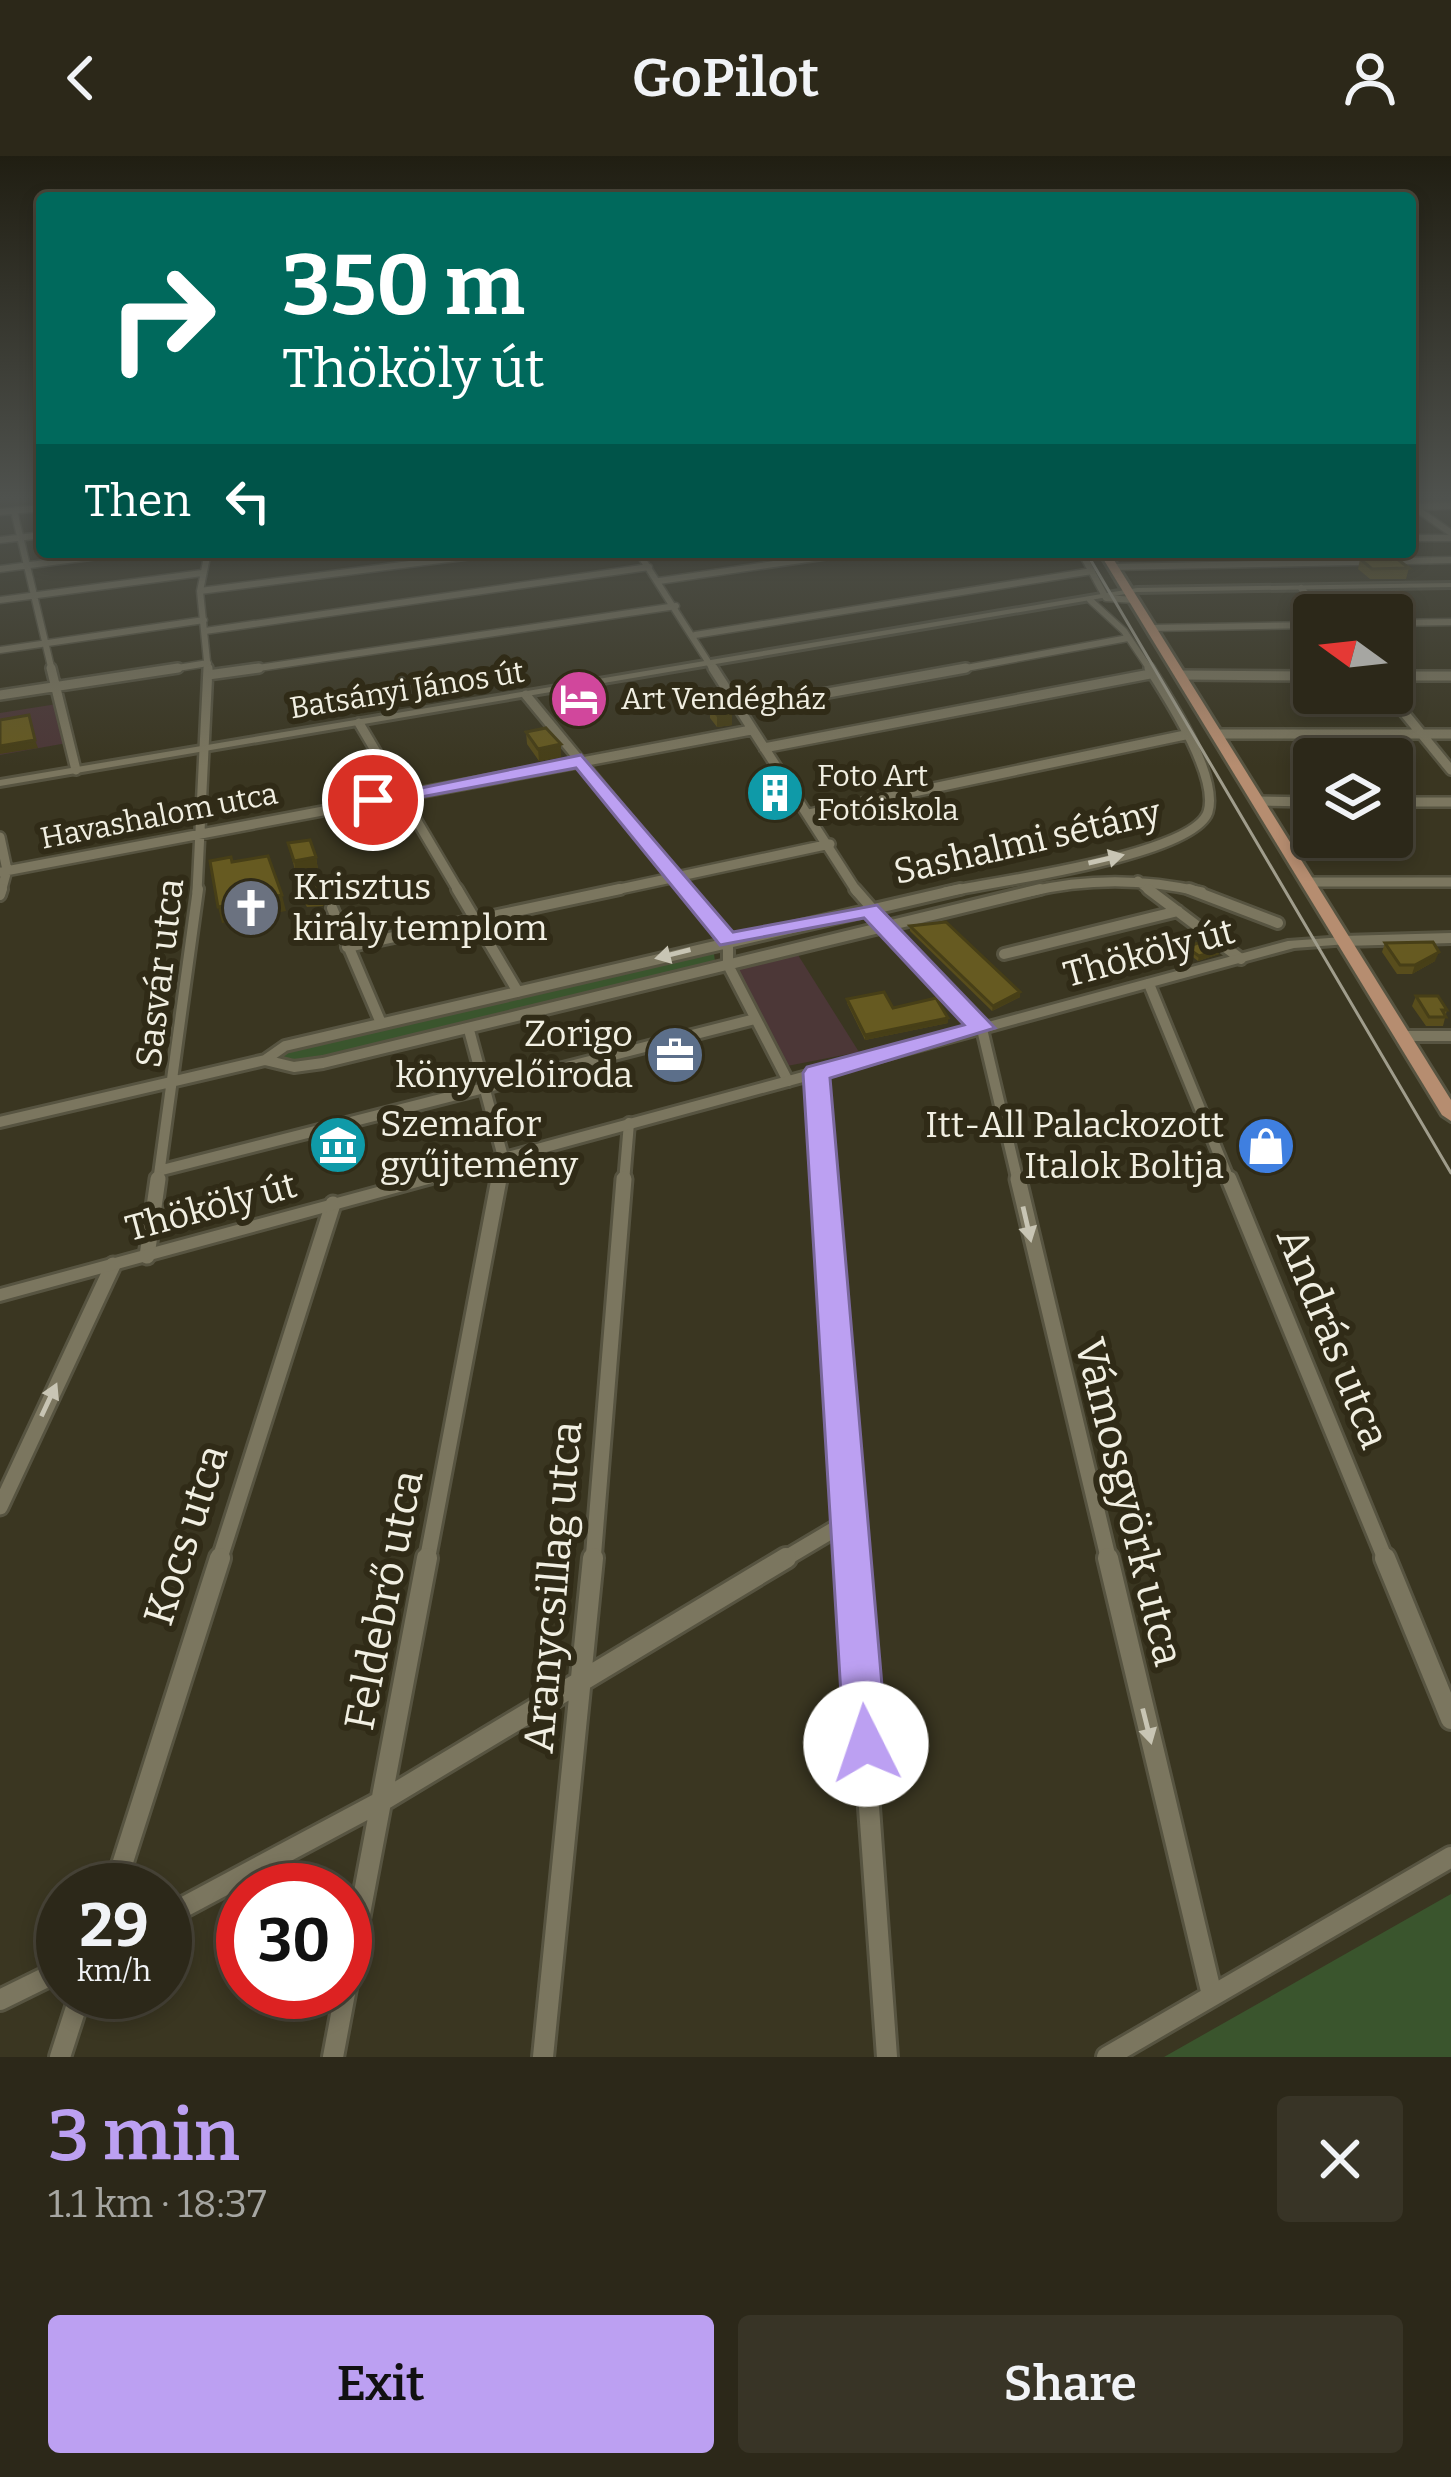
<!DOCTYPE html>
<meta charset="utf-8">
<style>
:root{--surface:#2c2819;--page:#383426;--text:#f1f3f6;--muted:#a6a6a2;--line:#484438;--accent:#bca0f2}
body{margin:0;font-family:Bitter,serif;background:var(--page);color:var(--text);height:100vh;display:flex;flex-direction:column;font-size:45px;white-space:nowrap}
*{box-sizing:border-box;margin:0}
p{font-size:39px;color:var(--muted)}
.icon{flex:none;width:66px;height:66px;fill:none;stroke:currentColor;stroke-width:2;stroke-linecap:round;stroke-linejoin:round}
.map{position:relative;height:1901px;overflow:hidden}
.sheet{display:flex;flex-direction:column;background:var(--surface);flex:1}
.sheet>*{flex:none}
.top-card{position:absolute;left:36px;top:36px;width:1380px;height:366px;border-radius:12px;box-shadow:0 6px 18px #0003,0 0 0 3px var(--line);background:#00695c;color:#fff;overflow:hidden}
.needle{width:78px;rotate:285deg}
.fabs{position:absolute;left:1293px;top:438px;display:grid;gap:24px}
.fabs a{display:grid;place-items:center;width:120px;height:120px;border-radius:12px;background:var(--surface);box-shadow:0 6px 18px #0003,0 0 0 3px var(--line);font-size:60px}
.speed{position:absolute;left:36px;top:1707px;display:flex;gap:24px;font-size:60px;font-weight:700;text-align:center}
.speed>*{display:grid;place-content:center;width:156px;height:156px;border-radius:50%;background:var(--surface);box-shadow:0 6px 18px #0003,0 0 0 3px var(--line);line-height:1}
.speed small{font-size:30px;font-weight:400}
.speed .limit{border:18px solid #d22;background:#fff;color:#111}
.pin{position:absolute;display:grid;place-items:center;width:102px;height:102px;color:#fff;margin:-51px;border:6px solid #fff;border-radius:50%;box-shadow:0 3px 12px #0007}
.me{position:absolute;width:132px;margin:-66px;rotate:356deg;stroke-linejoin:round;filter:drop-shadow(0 0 9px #0008)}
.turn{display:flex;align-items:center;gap:42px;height:252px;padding:0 48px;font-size:54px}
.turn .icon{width:156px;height:156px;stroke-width:2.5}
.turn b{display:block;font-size:84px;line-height:102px}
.then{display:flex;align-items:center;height:114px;padding:0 48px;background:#0003;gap:24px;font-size:45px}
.round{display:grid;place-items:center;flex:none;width:126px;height:126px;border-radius:12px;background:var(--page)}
.head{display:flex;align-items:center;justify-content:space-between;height:204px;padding:0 48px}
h1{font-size:72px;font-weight:600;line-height:90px;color:var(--accent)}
.cta{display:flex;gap:24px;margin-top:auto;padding:24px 48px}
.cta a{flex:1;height:138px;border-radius:12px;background:var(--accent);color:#111;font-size:48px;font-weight:600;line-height:138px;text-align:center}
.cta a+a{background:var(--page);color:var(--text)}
header{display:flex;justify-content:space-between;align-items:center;height:156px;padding:0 48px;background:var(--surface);font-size:54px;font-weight:600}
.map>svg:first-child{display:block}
</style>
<header><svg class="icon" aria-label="back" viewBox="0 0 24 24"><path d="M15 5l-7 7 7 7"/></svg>GoPilot<svg class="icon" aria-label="person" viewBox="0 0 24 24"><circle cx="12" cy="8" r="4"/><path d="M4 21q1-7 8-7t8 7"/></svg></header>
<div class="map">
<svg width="1451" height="1901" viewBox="0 0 1451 1901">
<rect width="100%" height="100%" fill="#3a3621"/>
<path fill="#4c3737" d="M57,548L67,587L0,599V557Z
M798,799L859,896L787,910L735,813Z"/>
<path fill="#3a552d" d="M713,791L715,805L295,907L283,904L280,898Z
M1451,1738V1901H1164Z"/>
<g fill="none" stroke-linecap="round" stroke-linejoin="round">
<defs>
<path id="minor-far4" d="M1411,351L1451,350
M1414,351L1451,377
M14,355L52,515
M0,356L42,352
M1410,382H1451
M0,384L42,379
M208,396L200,435L208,515
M638,396L714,515
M1081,396L1106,442L1134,444
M207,399L228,396
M1113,411L1451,404
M0,413L128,396
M659,425L856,396
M1301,432L1324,459
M200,435L503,396
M0,444L202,417
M1090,444L1124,475L1151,515
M1392,467L1451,466
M1151,472L1314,469
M205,475L649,411
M695,479L1092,415
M0,494L204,464
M159,515L208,507
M238,515L676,450
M950,515L1128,482"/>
<path id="minor-far3" d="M51,512L76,614
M713,512L857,736
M208,519L259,512
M1180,519L1314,520
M1392,520H1451
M1388,537L1451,614
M0,539L178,512
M526,539L688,736
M739,553L966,512
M359,567L459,736
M1216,578H1451
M764,592L1150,518
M1257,645L1314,646
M1392,646H1451
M809,658L1185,579
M0,681L7,714L1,736
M0,716L751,574
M1138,725L1152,736
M1306,726H1451
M197,736L208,512
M606,736L830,688
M945,736C993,726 1193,700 1208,656C1219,620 1168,542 1149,512
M1028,736C1087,722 1143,722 1202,736"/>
<path id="minor-far2" d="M457,733L518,836
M686,733L728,784V809L788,925
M855,733L917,804
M1148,733L1241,803
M1189,733L1278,767
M0,739L2,733
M332,752L381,867
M1343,785L1451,782
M347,791L620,733
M1004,798L1178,755
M911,801L982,873L1018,1026
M1149,828L1230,1026
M469,874L503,1001L498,1026
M1402,880H1451
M265,904L294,911L323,907L1040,733
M816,917L824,1026
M0,966L265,904L285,890L960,733
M162,1014L755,863
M158,1026L198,733
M624,1026L629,967"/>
<path id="minor-far1" d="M824,1023L851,1405
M1018,1023L1109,1405
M1229,1023L1386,1405
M147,1100L158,1023
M0,1351L113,1109
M219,1405L333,1048
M427,1405L499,1023
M593,1405L624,1023
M781,1405L850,1364"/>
<path id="minor" d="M851,1402L887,1901
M1108,1402L1211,1835
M1385,1402L1451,1563
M114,1734L220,1402
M165,1761L382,1645L786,1402
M0,1844L63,1813
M60,1901L81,1836
M333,1901L427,1402
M543,1901L593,1402
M1107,1901L1451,1701"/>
<path id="tertiary" d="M1451,427V431L1137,436L0,630V624L1137,432Z
M1343,781L1349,785L1348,788L1294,792L0,1145V1133L1288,785Z"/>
<path id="primary" d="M1099,396H1109L1451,944V965L1442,959Z"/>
</defs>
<use href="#minor-far4" stroke="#575441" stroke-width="9"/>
<use href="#minor-far3" stroke="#575441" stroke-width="14"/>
<use href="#minor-far2" stroke="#575441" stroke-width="16"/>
<use href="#minor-far1" stroke="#575441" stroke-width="21"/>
<use href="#minor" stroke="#575441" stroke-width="26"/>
<use href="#tertiary" stroke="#575441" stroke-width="6"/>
<use href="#primary" stroke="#575441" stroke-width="6"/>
<use href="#minor-far4" stroke="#7b765f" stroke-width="6"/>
<use href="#minor-far3" stroke="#7b765f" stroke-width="9"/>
<use href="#minor-far2" stroke="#7b765f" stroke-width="10"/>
<use href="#minor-far1" stroke="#7b765f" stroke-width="15"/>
<use href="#minor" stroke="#7b765f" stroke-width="20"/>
<use href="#tertiary" fill="#7b765f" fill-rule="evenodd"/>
<use href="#primary" fill="#b68d70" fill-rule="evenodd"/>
<path stroke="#a09d8c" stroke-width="3" d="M1086,396L1451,1017"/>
</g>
<path fill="#584d1c" d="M1360,403L1409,412L1406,423H1370L1358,413Z
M567,530L596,548L577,551L568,541Z
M710,550L732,557V569L717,571L710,562Z
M526,576L561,601L539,605L527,588Z
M288,687L316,701L318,714L314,715L326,735L327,744L323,750L307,751L298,736L296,727L309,716L296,718Z
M910,770L1020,836V841L992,855L910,775Z
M1385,787L1435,805L1412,818H1397L1382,796Z
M1186,791L1219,798L1198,805L1185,795Z
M1416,840L1447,854L1443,870H1426L1412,850Z
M847,843L948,862V867L865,884L847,847Z"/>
<path fill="#473f17" d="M596,536V548L577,551L576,540Z
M732,557V569L717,571V559Z
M35,584L38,592L0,598V590Z
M561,588V601L539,605L538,593Z
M316,701L318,714L296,718L294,705Z
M326,735L327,744L323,750L321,741Z
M282,739L286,755L222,767L218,751Z
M1220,794L1219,798L1198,805L1199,800Z
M1439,796L1435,805L1412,818L1415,809Z
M1020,836V841L992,855L993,850Z
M948,862V867L865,884V879Z"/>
<path fill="#665a21" stroke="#473f17" stroke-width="3" d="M1396,402L1409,412L1372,413L1360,403Z
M586,526L596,536L576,540L567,530Z
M726,548L732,557L717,559L710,550Z
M29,559L35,584L0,590V564Z
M546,572L561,588L538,593L526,576Z
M777,626L788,641L776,643L764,629Z
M310,684L316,701L294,705L288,687Z
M268,700L282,739L218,751L210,705L231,701L232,706Z
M313,713L326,735L321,741L305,742L296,727Z
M946,766L1020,836L993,850L910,770Z
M1207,784L1220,794L1199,800L1186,791Z
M1433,786L1439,796L1415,809H1400L1385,787Z
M884,836L893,852L936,842L948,862L865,879L847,843Z
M1416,840H1438L1447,854H1442L1446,861H1429Z"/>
<defs><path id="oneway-solid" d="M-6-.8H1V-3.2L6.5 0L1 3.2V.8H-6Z" transform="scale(3)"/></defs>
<g fill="#c8c5b4">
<use href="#oneway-solid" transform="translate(1106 703) rotate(-13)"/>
<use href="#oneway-solid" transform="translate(673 798) rotate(166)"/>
<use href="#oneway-solid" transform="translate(1027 1068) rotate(77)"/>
<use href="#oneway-solid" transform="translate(49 1244) rotate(-65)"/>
<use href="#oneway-solid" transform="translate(1147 1570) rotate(76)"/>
</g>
<linearGradient id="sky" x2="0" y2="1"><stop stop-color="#201e12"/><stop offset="0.56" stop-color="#4f524e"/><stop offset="1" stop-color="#4f524e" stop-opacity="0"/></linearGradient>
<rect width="1451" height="610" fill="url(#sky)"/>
<path fill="#bca0f2" stroke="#7a689d" stroke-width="3" d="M581,599L733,776L877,749L995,872L830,922L887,1588L880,1602L866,1608L851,1602L844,1588L803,917L807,911L964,869L864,762L720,789L576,612L373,650L363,644Z"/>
<defs>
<symbol id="hotel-disc" viewBox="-11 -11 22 22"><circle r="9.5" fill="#d1479c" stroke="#302b17"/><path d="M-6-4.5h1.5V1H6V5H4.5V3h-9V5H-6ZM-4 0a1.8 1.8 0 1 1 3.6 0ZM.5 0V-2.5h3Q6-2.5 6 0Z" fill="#fff"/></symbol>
<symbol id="building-disc" viewBox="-11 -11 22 22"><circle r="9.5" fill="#0f9aa8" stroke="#302b17"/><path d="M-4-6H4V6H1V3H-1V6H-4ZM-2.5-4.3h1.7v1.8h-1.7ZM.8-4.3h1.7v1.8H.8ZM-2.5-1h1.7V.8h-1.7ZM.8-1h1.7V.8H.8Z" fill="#fff"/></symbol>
<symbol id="church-disc" viewBox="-11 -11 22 22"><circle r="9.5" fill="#6b7280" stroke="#302b17"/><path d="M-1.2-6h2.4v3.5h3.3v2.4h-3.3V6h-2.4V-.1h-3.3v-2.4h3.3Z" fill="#fff"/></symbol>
<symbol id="office-disc" viewBox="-11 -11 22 22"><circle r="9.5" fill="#5c6f8a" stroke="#302b17"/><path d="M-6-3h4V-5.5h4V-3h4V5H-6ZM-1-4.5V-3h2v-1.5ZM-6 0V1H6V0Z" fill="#fff"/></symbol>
<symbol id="museum-disc" viewBox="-11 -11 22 22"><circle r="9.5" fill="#0f9aa8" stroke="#302b17"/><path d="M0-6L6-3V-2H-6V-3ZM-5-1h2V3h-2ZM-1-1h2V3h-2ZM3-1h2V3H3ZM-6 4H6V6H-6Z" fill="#fff"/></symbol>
<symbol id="shop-disc" viewBox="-11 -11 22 22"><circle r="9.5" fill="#3f7fe0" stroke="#302b17"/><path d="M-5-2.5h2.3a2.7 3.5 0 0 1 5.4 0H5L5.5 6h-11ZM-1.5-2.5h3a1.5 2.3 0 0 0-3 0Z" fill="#fff"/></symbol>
</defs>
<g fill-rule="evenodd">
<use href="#hotel-disc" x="546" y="510" width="66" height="66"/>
<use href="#building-disc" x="742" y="604" width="66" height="66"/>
<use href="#church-disc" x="218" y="719" width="66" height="66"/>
<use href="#office-disc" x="642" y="866" width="66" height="66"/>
<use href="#museum-disc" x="305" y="956" width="66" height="66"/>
<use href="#shop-disc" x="1233" y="957" width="66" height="66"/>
</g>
<g text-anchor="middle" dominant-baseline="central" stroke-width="12" stroke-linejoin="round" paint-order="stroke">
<g font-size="30" fill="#f1efe2" stroke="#302b17">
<text transform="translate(407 534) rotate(-9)">Batsányi János út</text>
<text transform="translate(159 660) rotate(-11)">Havashalom utca</text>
</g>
<g font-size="30" fill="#f1efe2" stroke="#302b17" text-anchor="start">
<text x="621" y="543">Art Vendégház</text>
<text x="817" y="620">Foto Art<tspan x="817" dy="34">Fotóiskola</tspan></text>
</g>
<g font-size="36" fill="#f1efe2" stroke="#302b17">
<text transform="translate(1027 686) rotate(-13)">Sashalmi sétány</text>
<text transform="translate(1149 797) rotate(-15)">Thököly út</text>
<text transform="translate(160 817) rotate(-83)">Sasvár utca</text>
<text transform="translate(211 1051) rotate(-15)">Thököly út</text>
</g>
<g font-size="36" fill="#f1efe2" stroke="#302b17" text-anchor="start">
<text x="293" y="731">Krisztus<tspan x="293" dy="41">király templom</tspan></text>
<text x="633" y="878" text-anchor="end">Zorigo<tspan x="633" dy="41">könyvelőiroda</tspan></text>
<text x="380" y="968">Szemafor<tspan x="380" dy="41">gyűjtemény</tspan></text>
<text x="1224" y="969" text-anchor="end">Itt-All Palackozott<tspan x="1224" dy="41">Italok Boltja</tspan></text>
</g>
<g font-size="42" fill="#f1efe2" stroke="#302b17">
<text transform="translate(1333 1182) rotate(68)">András utca</text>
<text transform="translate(1129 1346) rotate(76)">Vámosgyörk utca</text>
<text transform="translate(186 1379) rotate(-72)">Kocs utca</text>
<text transform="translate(553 1431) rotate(-85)">Aranycsillag utca</text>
<text transform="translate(384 1444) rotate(-79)">Feldebrő utca</text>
</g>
</g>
</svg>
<div class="fabs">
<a><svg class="needle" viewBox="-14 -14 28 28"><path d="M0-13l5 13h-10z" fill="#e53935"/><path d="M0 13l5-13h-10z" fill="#a6a6a2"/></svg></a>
<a><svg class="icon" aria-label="layers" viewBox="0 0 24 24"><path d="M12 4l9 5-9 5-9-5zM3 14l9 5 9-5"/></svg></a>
</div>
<div class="speed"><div>29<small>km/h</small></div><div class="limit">30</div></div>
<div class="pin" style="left:373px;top:644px;background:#d93025"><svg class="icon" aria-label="arrive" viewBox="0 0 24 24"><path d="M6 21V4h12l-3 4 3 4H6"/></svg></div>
<svg class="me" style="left:866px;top:1588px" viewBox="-20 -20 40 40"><circle r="19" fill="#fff"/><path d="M0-13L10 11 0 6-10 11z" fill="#bca0f2"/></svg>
<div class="top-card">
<div class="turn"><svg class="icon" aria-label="right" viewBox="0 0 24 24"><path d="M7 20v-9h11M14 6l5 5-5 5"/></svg><div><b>350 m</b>Thököly út</div></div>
<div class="then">Then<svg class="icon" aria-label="left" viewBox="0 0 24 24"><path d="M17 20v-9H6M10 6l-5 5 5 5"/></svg></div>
</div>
</div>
<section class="sheet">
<div class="head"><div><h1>3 min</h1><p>1.1 km · 18:37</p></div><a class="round"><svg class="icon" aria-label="close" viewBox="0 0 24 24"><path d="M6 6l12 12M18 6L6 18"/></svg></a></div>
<div class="cta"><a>Exit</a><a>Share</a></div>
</section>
